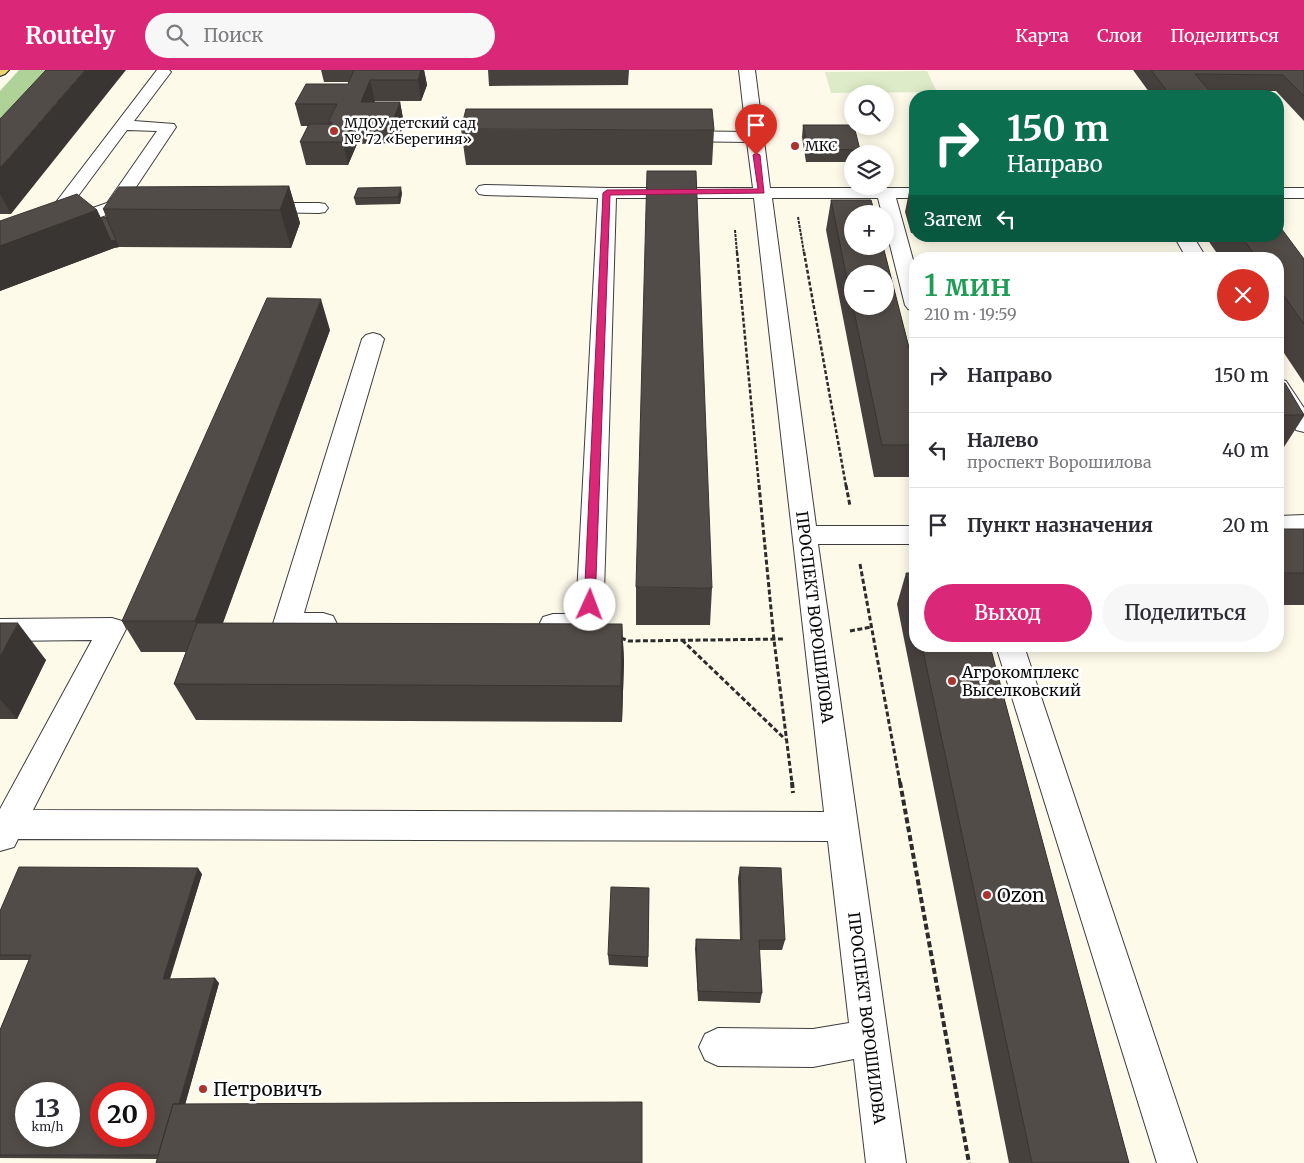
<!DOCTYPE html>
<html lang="ru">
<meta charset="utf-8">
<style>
:root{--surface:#fff;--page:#f7f7f7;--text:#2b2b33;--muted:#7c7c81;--line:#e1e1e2;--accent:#db2777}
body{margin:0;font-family:Merriweather,serif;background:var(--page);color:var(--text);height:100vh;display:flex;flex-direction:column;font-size:19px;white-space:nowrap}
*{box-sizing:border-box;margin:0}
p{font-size:16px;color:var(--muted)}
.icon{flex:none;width:28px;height:28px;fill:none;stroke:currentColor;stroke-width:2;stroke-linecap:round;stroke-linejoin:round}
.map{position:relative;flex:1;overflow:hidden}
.sheet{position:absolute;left:909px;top:182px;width:375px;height:400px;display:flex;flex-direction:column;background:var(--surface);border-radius:20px;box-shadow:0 2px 12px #0003}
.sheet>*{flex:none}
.guide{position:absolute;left:909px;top:20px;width:375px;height:152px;border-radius:20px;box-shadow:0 2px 12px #0003;background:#0b6e4f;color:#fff;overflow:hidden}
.fabs{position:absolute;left:844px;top:15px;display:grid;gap:10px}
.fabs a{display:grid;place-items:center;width:50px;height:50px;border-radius:50%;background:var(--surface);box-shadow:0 2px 12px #0003;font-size:25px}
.speed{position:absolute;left:15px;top:1012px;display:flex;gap:10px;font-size:25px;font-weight:700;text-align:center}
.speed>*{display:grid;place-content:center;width:65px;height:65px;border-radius:50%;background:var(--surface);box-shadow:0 2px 12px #0003;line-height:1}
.speed small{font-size:12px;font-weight:400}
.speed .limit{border:8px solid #d22;background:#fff;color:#111}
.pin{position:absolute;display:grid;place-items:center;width:42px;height:42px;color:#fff;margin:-51px -21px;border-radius:50% 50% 50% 0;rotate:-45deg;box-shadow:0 0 5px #0007}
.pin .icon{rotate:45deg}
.me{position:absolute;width:55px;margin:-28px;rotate:2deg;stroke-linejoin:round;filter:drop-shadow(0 0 4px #0008)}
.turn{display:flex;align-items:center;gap:18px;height:105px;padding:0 15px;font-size:22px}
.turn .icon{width:65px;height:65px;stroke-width:2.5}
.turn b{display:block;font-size:35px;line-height:42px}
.then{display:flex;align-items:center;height:48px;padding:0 15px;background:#0003;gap:10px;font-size:19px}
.round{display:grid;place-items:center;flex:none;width:52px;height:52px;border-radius:26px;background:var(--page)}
.overview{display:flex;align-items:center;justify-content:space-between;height:85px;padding:0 15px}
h1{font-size:30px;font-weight:600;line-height:38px;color:#1e9e55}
.action{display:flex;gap:10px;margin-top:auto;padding:10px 15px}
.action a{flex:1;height:58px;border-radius:30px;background:var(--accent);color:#fff;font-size:20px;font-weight:600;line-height:58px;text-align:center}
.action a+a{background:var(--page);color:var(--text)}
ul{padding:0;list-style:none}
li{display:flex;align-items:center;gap:15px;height:75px;padding:0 15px;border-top:1px solid var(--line)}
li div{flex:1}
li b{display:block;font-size:19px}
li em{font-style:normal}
header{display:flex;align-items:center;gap:30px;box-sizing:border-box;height:70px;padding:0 25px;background:var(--accent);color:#fff}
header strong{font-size:24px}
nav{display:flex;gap:28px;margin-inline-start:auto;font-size:18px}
.search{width:350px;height:45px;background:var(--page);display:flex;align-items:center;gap:12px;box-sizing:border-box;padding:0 18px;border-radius:28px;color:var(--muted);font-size:19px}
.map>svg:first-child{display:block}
</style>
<header>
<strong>Routely</strong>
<div class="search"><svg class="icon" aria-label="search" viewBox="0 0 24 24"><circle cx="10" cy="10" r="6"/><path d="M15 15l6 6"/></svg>Поиск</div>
<nav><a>Карта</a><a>Слои</a><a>Поделиться</a></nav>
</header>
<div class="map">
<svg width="1304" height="1093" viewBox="0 0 1304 1093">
<rect width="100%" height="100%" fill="#fdfaea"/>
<path fill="#afd298" d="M19,0H63L0,74V21Z"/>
<path fill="#ddebc8" d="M927,1L937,22L831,23L825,2Z"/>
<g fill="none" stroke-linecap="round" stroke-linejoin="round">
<defs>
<path id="minor" d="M157,0H169L171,2L134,51L174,54L176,57L126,132L146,133L149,137L146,141L115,142L0,182V170L37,157ZM127,60L157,61L107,133L61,149Z
M739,0H755L770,118H915V128H896L915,197V241L908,239L905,235L885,155V144H882L878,128H772L816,456H915V474H818L906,1093H866L854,989L813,997L718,996L705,990L699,977L705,964L718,958L813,959L849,953L828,771L18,769L14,777L0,781V739L92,570L0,571V549L112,548L122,551L126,559L33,740L824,742L754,128H616L603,555L599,563C582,568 560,568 543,563L539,555L543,547L553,544H576L598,128L485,125L479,124L476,120L479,116L485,115L607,118H753L747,72L675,71L669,70L667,66L669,62L675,61L746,62Z
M1278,118H1304V128H1278Z
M258,133H319L325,134L328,138L325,142L319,143L252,142L249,138L252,134Z
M1174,166H1193L1207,189H1187Z
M373,263L380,265L384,269L304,543H323L333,546L337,554L333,562C316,567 294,567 277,562L273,554L362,269L366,265Z
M1278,309L1286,311L1304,338V362L1296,360L1278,332Z
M1304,445V463L1278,464V446Z
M996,576H1024L1197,1093H1157Z"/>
<path id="major" d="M0,0H9L5,4L0,6Z"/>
</defs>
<use href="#minor" stroke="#3d3d3d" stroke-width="2"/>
<use href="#major" stroke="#1b1b1b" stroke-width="2"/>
<path stroke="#2c2c2c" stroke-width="2" stroke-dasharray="3 1" stroke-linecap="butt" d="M798,147L804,183
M735,160L737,183"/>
<path stroke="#2c2c2c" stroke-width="2.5" stroke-dasharray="4 2" stroke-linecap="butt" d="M737,182L759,416
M804,182L846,416"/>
<path stroke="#2c2c2c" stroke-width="3" stroke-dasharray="5 2.5" stroke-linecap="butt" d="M759,415L774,570L792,713
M846,415L850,436
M860,494L900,713
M850,561L871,557
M621,568L629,571L784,569
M682,570L785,669"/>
<path stroke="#2c2c2c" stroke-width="4" stroke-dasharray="6 3" stroke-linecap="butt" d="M792,712L793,723
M900,712L969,1093"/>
<use href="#minor" fill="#fff" fill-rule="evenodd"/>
<use href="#major" fill="#ead36c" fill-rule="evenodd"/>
</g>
<path fill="#47413e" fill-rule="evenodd" d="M321,0H424L427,15L421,31H375L374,32H400L404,54L397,73L357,74L348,95H306L300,72L308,56H301L295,34L348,14L349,12H324Z
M488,0H629L628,15L489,16Z
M1133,0H1304V51L1276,21H1209L1214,26H1152Z
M0,49L11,144H0Z
M803,55L860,80L859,84H852V92H806L802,67Z
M461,59L714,60L712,95H466Z
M911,112H915V163H911L905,142Z
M289,116L300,153L291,178L119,177L114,178L0,221V151L97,140L101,148L106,147L103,139Z
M402,123L400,134L356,135L354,128Z
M831,130H871L875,144H852V176H883L915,301V407H874L826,160ZM852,204H885V236H852Z
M1205,166H1278L1304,189V313L1278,274V189H1221Z
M330,260L223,553L622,554L624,591L622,652L196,650L174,614L186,582H141L122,551Z
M1278,313L1304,344V346L1284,377H1278Z
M1278,459H1304V535H1278Z
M906,503H915V576H990L1129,1093H1009L897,534Z
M636,517L712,518L710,555H636Z
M0,553L46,590L17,649H0Z
M740,797L785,870L782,880H759L762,923L760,933L698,931L695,879L696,869L740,870L738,808Z
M202,804L170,909L219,913L185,1034L157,1089L0,1088V960L29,890H0V841Z
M649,818L648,897L609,895L608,885Z"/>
<path fill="#393532" d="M85,0H126L11,144L0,124V98Z
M421,0H424L427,15L421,31L418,10Z
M370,10L375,31L367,51L361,32Z
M400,32L404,54L397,73L393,51Z
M352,51L357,74L348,95L343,72Z
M289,116L300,153L291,178L280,140Z
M401,117L402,123L400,134L398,127Z
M97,140L111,171L116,170L119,177L114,178L0,221V176Z
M321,229L330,260L212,582L195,551Z
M18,553L46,590L17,649L0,629V587Z
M622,554L624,591L622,652L621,616Z
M198,798L202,804L168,913L163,909Z
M215,908L219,913L170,1089L165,1085Z"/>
<path fill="#524c48" stroke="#393532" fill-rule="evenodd" d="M46,0H85L0,98V49Z
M354,0H421L418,10H370L361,32H400L393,51H352L343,72H300L309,54H331L332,52H328L337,34H295L306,14H348Z
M1151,0H1304V26L1283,5L1195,4L1214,26H1171Z
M466,39H712L714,60L461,59Z
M803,55H852V56H854L860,80L808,79Z
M647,101H696L712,518L636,517Z
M911,112H915V124Z
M289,116L280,140L103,139L119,117Z
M401,117L398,127L354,128L358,118Z
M77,124L97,140L0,176V151Z
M831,130H871L875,144H852V176H883L915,301V375H882L853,236H885V204H852V234Z
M106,147L116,170L111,171L101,148Z
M1278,154L1304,189V254L1278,217V189H1258L1241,166H1278Z
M267,228L321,229L195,551H122Z
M1278,313H1285L1304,345H1278Z
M1278,459H1304V503H1278Z
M906,503H915V545Z
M0,553H18L0,587Z
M197,553L622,554L621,616L174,614Z
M922,576H990L1129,1093H1032Z
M19,797L198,798L163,909L215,908L179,1034H173L158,1085H0V960L31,885H0V841ZM26,1024H69V1066H26ZM101,1024H144V1066H101Z
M740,797L781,798L785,870H759L762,923L698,921L696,869L742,870Z
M611,817L649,818L648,887L608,885Z
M642,1032V1093H156L173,1034Z"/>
<path fill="#db2777" stroke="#8e194d" d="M756,83L760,85L764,123L610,125L595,535L594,538H586L584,535L603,123L607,120L758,119L753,85Z"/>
<g fill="#ab3331" stroke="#fff" stroke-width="2">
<circle cx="334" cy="61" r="5"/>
<circle cx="795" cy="76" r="5"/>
<circle cx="952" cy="611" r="5"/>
<circle cx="987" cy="825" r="5"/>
<circle cx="203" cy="1019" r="5"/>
</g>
<g text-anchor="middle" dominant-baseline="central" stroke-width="5" stroke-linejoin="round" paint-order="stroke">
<g font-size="14" fill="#0a0a0a" stroke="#fff" text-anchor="start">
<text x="344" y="53">МДОУ детский сад<tspan x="344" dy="16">№ 72 «Берегиня»</tspan></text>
<text x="805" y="76">МКС</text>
</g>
<g font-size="16" fill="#0a0a0a" stroke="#fff">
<text transform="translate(815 547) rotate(83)">ПРОСПЕКТ ВОРОШИЛОВА</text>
<text transform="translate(867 948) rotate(83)">ПРОСПЕКТ ВОРОШИЛОВА</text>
</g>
<g font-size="16" fill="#0a0a0a" stroke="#fff" text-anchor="start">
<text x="962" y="602">Агрокомплекс<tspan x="962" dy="18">Выселковский</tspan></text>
</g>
<g font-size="19" fill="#0a0a0a" stroke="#fff" text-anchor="start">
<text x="997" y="825">Ozon</text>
<text x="213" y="1019">Петровичъ</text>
</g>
</g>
</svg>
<div class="fabs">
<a><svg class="icon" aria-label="search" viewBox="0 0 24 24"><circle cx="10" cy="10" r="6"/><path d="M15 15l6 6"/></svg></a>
<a><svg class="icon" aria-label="layers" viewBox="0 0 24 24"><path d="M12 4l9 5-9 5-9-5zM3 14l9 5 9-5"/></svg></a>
<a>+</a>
<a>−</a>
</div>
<div class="speed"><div>13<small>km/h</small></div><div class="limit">20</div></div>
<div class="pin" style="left:756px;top:85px;background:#d93025"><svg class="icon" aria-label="arrive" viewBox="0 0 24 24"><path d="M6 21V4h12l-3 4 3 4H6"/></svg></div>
<svg class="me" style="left:590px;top:535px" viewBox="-20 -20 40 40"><circle r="19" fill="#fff"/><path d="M0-13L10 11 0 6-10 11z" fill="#db2777"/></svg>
<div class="guide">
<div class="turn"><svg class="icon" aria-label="right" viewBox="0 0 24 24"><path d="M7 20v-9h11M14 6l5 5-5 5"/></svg><div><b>150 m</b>Направо</div></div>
<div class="then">Затем<svg class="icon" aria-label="left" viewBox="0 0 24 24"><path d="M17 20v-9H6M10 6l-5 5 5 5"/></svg></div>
</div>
<section class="sheet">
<div class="overview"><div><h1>1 мин</h1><p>210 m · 19:59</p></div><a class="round" style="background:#d93025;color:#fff"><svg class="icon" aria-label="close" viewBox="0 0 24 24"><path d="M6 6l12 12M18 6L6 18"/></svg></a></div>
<ul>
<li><svg class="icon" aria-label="right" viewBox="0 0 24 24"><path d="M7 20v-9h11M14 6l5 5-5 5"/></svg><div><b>Направо</b></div><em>150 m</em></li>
<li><svg class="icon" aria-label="left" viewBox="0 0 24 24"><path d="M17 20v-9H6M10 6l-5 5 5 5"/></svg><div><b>Налево</b><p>проспект Ворошилова</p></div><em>40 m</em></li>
<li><svg class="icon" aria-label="arrive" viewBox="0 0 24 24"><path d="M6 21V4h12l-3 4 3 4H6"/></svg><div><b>Пункт назначения</b></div><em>20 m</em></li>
</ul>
<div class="action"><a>Выход</a><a>Поделиться</a></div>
</section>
</div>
